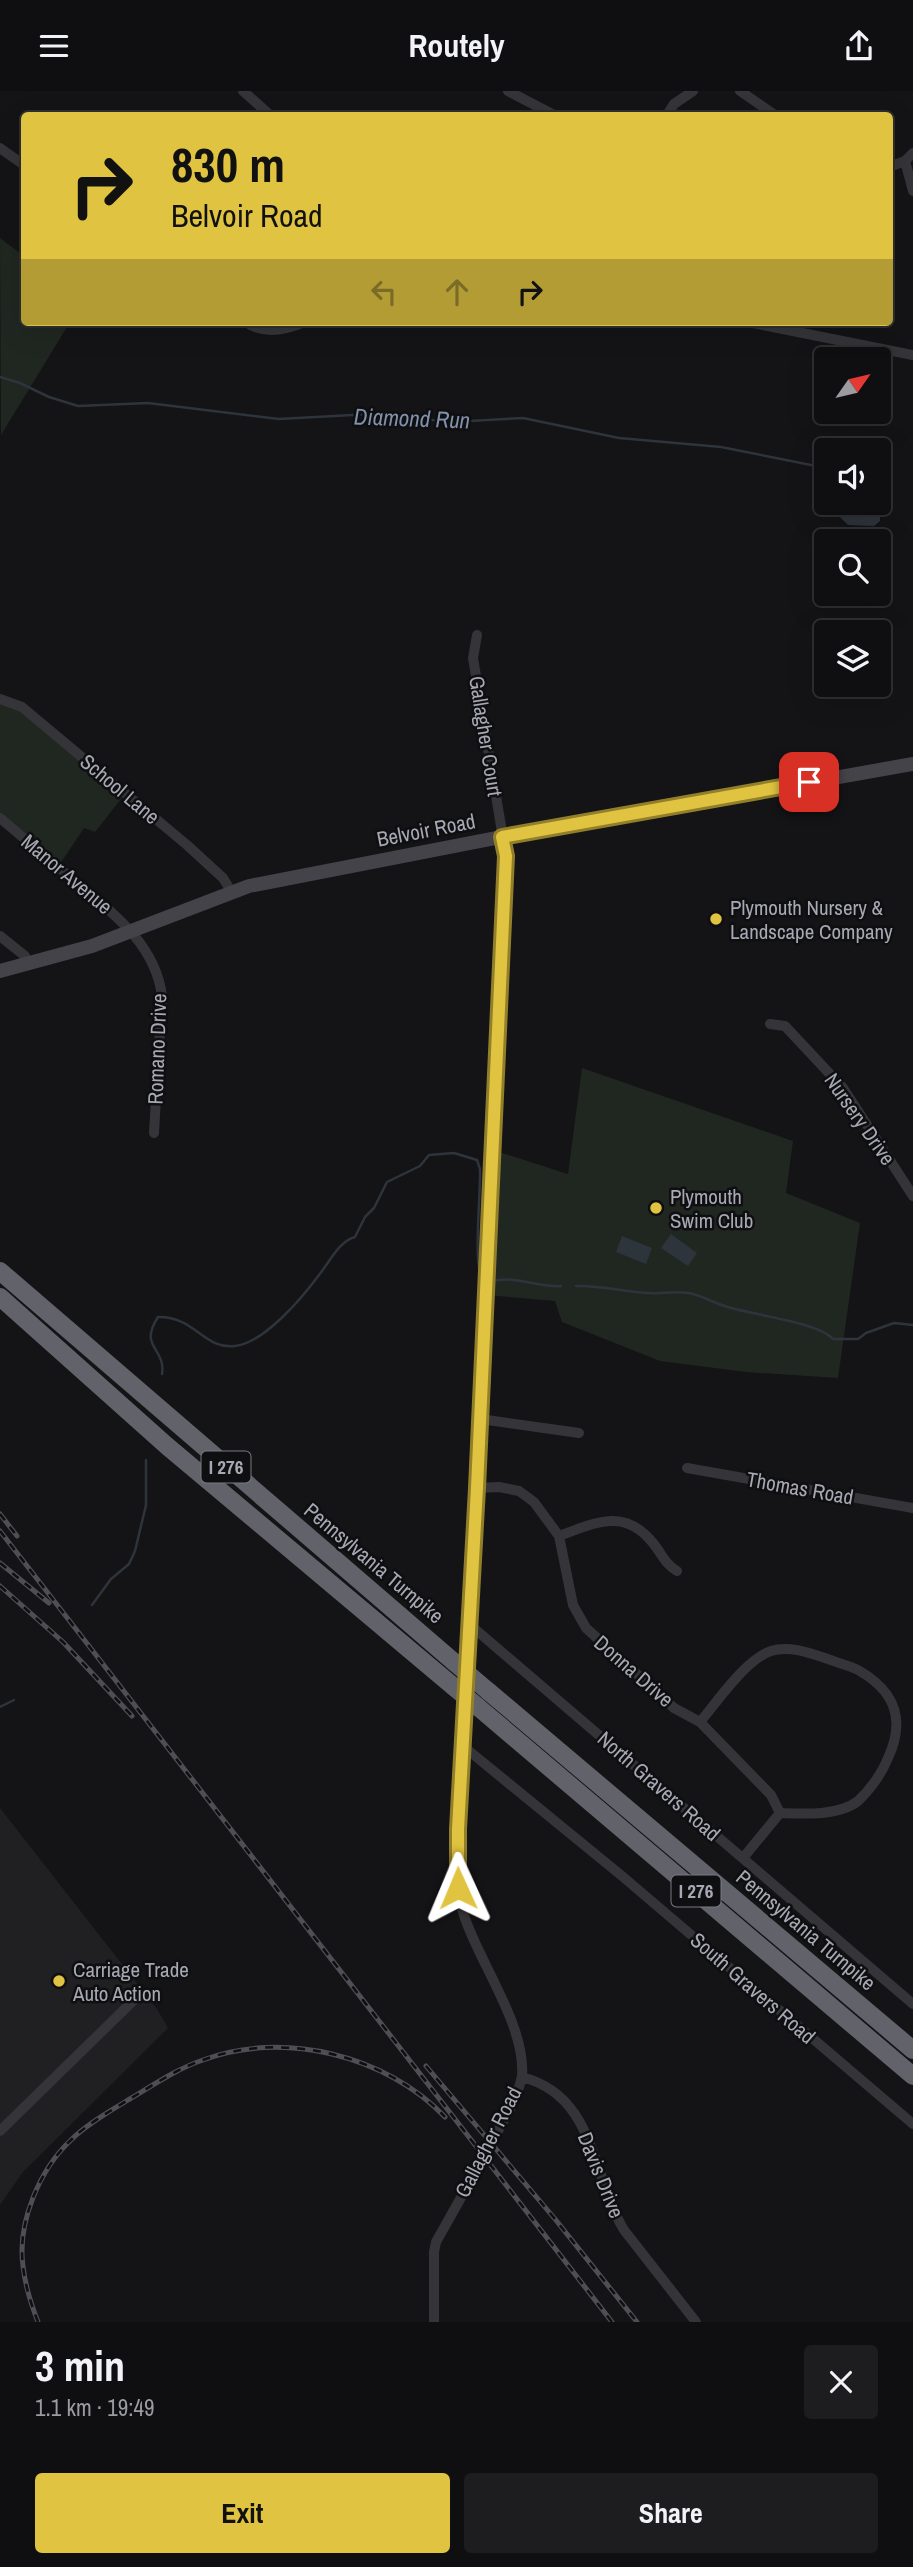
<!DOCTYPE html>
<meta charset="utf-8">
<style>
:root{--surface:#0f0e10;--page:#1d1c1e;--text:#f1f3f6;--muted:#9b9c9f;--line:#2f2e30;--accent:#e0c340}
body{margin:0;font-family:"Archivo Narrow",sans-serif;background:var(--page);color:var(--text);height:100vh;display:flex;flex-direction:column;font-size:26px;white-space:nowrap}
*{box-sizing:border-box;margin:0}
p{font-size:23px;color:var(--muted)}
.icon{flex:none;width:38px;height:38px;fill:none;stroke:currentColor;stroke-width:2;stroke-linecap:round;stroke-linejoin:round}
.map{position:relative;height:2231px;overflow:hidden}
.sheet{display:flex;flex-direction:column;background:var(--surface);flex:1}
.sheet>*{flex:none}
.banner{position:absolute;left:21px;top:21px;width:872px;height:214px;border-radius:7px;box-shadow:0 7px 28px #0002,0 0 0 2px var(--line);background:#e0c340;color:#111;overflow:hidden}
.needle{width:46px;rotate:56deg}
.tools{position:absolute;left:814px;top:256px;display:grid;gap:14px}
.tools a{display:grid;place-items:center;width:77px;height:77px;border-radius:7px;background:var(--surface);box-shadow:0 7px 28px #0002,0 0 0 2px var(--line);font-size:35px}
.pin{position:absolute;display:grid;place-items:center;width:60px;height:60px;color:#fff;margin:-30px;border-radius:14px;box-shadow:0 4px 10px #0006}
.me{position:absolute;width:77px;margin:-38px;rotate:359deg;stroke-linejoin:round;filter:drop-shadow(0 0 5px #0008)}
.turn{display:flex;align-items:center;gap:24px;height:147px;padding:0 35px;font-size:32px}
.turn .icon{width:91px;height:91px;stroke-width:2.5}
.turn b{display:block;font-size:49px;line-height:60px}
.lanes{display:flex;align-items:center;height:66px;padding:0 35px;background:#0003;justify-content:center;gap:35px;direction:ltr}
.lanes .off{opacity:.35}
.round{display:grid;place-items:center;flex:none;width:74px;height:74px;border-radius:7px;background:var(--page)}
.head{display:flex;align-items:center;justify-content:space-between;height:119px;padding:0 35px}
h1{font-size:42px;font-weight:700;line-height:52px}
.button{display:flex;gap:14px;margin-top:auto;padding:14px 35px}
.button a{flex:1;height:80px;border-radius:7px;background:var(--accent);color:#111;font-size:28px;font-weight:700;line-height:80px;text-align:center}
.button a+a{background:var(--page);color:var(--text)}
header{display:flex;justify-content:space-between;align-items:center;height:91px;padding:0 35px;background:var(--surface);font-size:32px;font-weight:700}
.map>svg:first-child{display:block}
</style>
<header><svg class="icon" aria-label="menu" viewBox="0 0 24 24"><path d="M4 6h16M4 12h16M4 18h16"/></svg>Routely<svg class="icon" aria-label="share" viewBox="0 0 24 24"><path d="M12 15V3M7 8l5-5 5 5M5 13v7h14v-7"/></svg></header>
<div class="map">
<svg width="913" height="2231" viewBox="0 0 913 2231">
<rect width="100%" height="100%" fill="#141315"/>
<path fill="#201f22" d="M0,1717L157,1918L168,1937L23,2081L0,2114Z"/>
<path fill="#202721" d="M0,147L24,165V231H70L1,344Z
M0,608L22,616L125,703L95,741L84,737L58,776L0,727Z
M582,977L793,1050L786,1102L860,1132L838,1287L746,1281L660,1270L562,1231L555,1210L486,1204L493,1059L568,1083Z"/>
<path fill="#2e343c" d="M860,412L875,416L880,421V430L874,435L848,434L838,424C841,414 851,414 860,412Z
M671,1143L697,1162L688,1175L661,1157Z
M622,1145L652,1157L646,1173L616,1161Z"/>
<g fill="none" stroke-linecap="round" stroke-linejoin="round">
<path stroke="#2e343c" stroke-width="2.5" d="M0,286L20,292L49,306L78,315L148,312L279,328L371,323L452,331L523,327L619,347L721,356L826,377
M492,1190C516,1184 538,1197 561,1195
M576,1195C600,1194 625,1201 650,1202C663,1203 680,1199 693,1203C705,1206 716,1213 728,1216C753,1224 817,1231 833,1248H858L866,1242L894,1232L913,1234
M162,1283C166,1256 138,1257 158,1226C195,1225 204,1259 235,1255C264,1252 302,1207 319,1184C329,1172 339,1150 355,1146L365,1126L374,1117L387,1091L420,1075L429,1064L454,1062L477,1069L480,1078C481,1100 473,1173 482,1187
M92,1514L111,1488L129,1473L135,1460L146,1414V1369
M0,1616L14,1609"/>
<path stroke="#353539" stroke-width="10" d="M243,0L270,24
M508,0L554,24
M740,0L775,24
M667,24L674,13L693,0
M0,57L24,74
M905,70L913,100
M889,76L905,70L913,62
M246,231C263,244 286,239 305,231
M748,231L913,264
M477,544L473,567L506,765L458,1777C458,1795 459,1813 466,1830C482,1875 526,1937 522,1985C520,1997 514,2009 509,2020
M0,608L22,616L187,754L223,787L231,800
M0,727C24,747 47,767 71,787C110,820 155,851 162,905L154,1042
M0,845L25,865L27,873
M770,933L785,935L843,997L913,1105
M480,1328L579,1342
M687,1377L913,1417
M477,1397L499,1396L519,1400L534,1411L559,1445L573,1514L586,1537L674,1617L700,1631L771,1704L780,1722L743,1767
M559,1445C595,1432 624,1416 653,1452C662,1463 665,1473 677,1480
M469,1533L913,1913
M700,1631C717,1611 746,1568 771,1560C789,1554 810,1562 828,1568C837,1572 849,1574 858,1579C895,1600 906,1628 888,1667C882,1682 870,1699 858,1710C839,1725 803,1723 780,1722
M463,1655L622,1785L913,2033
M522,1986C596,2005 591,2084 624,2139L696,2231
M0,2040L135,1908
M434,2231V2161L436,2151L467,2096"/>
<path stroke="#434349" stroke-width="14" d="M0,880L92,855L249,795L501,746L913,673"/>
<path stroke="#61626a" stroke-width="18" d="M0,1180L454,1571
M0,1206L167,1355L454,1596
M488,1600L913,1959
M478,1616L913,1985"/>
<defs>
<path id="rail" d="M0,1423L17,1445
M0,1440L612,2231
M0,1472L49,1512
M0,1495L63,1551L132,1625
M426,1975L555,2128L637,2231
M38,2231C31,2213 25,2194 23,2175C17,2131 40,2078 71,2049C87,2033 109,2021 128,2009C152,1995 176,1978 203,1969C283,1939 386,1964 445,2026"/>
</defs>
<use href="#rail" stroke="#4e4e54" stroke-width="5"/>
<use href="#rail" stroke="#0f0e10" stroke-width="2.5" stroke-dasharray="8" stroke-linecap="butt"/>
<path stroke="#353539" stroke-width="10" d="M467,2096L509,2020"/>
<path stroke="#61626a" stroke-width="18" d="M454,1571L488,1600
M454,1596L478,1616"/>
</g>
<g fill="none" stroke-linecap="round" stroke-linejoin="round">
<defs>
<path id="route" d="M458,1797V1738L477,1397L506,765L502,746L809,691"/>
</defs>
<use href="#route" stroke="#927f2a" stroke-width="18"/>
<use href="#route" stroke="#e0c340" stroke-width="12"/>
</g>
<g fill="#e0c340" stroke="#0f0e10" stroke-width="2.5">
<circle cx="716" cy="828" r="7"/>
<circle cx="656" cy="1117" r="7"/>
<circle cx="59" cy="1890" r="7"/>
</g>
<g text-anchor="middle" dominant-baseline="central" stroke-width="5" stroke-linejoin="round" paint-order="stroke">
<g fill="#0f0e10" stroke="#797a83" stroke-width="2">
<rect x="201.5" y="1360.5" width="49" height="31" rx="5"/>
<rect x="671.5" y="1784.5" width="49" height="31" rx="5"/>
</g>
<g font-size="19" font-weight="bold" fill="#a6a8b4">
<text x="226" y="1376">I 276</text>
<text x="696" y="1800">I 276</text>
</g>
<g font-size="21" fill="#a6a8b4" stroke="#0f0e10">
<text transform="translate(486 645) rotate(81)">Gallagher Court</text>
<text transform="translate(120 698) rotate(40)">School Lane</text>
<text transform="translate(426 739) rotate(-11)">Belvoir Road</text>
<text transform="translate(67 783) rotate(40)">Manor Avenue</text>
<text transform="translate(157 958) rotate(-88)">Romano Drive</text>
<text transform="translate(860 1028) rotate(55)">Nursery Drive</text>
<text transform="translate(800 1397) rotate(10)">Thomas Road</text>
<text transform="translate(374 1472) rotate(40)">Pennsylvania Turnpike</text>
<text transform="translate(634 1580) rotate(41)">Donna Drive</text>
<text transform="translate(659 1695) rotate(41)">North Gravers Road</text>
<text transform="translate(806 1839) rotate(40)">Pennsylvania Turnpike</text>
<text transform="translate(753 1897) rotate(41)">South Gravers Road</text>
<text transform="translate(488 2051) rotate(-63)">Gallagher Road</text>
<text transform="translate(601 2084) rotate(68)">Davis Drive</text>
</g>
<g font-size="21" fill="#a6a8b4" stroke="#0f0e10" text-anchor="start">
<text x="730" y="816">Plymouth Nursery &amp;<tspan x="730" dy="24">Landscape Company</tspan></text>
<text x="670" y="1105">Plymouth<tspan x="670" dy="24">Swim Club</tspan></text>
<text x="73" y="1878">Carriage Trade<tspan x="73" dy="24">Auto Action</tspan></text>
</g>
<g font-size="23" font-style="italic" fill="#8091ac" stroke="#0f0e10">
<text transform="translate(412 327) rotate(2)">Diamond Run</text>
</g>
</g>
</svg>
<div class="tools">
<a><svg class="needle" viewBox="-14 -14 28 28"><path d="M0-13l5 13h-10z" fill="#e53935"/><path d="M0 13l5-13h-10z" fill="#9b9c9f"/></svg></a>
<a><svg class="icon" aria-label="sound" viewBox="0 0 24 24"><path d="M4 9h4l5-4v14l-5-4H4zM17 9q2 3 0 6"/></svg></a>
<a><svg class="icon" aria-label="search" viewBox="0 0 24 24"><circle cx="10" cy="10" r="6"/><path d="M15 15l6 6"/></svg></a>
<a><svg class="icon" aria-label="layers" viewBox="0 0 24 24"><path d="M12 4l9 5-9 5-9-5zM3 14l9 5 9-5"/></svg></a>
</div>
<div class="pin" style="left:809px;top:691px;background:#d93025"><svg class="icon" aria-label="arrive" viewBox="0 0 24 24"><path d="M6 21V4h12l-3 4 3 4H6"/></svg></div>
<svg class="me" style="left:458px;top:1797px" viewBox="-20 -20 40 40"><path d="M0-17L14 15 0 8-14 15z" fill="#e0c340" stroke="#fff" stroke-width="4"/></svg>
<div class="banner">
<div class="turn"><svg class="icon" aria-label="right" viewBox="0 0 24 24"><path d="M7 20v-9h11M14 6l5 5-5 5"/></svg><div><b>830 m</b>Belvoir Road</div></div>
<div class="lanes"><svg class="icon off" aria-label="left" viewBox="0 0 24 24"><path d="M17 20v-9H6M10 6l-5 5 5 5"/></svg><svg class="icon off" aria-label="ahead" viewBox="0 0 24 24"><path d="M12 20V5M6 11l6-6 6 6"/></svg><svg class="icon" aria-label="right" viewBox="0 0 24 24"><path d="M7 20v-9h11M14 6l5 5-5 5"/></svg></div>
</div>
</div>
<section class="sheet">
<div class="head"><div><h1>3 min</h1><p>1.1 km · 19:49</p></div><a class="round"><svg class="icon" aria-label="close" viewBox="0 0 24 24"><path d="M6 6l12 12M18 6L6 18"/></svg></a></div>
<div class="button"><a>Exit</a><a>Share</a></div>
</section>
